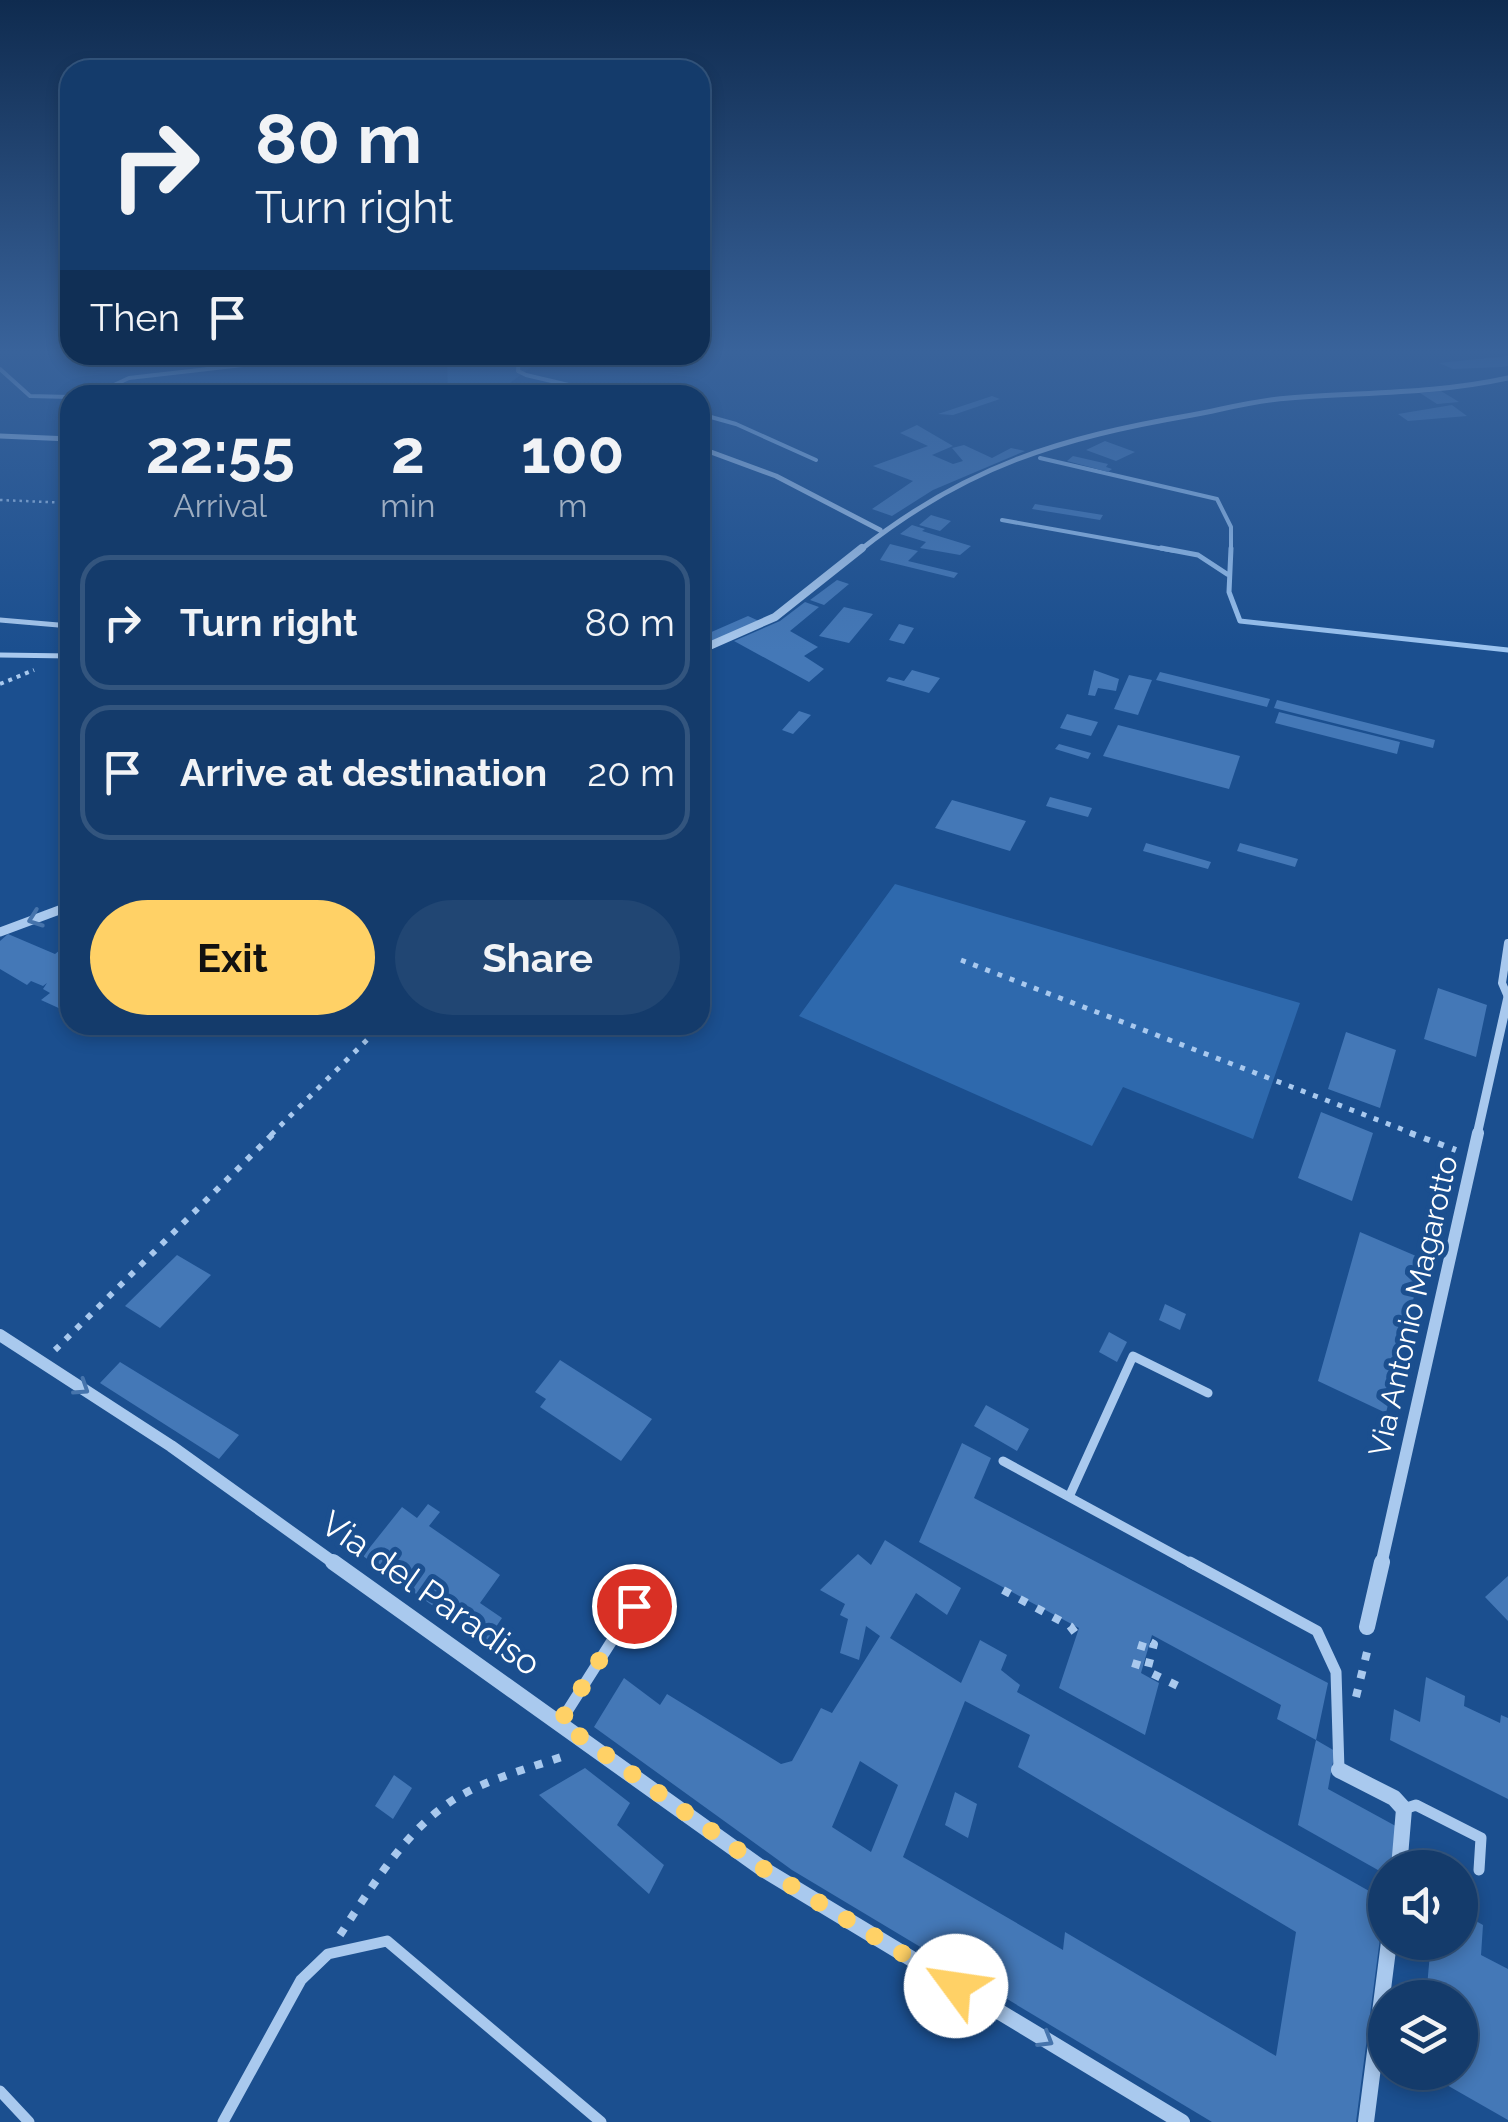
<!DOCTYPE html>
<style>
:root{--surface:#143b6b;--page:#214673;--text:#f1f3f6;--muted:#9dadc1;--line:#33557e;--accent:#ffd166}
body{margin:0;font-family:Raleway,sans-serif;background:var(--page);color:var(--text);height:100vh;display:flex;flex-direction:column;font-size:38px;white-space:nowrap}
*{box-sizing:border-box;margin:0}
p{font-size:32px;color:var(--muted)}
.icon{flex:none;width:55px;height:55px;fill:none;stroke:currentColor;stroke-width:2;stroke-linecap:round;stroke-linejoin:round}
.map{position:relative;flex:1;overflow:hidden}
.sheet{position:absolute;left:60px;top:385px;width:650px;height:650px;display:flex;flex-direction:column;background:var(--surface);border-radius:30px;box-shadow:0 5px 15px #0003,0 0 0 2px var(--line)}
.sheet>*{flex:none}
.top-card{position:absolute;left:60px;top:60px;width:650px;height:305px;border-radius:30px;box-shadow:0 5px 15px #0003,0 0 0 2px var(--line);background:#143b6b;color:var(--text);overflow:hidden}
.tools{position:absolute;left:1368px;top:1850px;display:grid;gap:20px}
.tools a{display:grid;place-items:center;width:110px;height:110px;border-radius:50%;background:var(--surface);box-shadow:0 5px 15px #0003,0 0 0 2px var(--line);font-size:50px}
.pin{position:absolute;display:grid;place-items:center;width:85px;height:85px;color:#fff;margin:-42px;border:5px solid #fff;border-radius:50%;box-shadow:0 2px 10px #0007}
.me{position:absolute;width:110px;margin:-55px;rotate:301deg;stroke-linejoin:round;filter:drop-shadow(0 0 8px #0008)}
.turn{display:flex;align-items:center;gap:35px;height:210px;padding:0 30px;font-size:45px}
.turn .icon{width:130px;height:130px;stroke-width:2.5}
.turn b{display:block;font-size:70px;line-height:85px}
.then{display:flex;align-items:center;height:95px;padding:0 30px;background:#0003;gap:20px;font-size:38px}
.eta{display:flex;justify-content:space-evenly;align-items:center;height:170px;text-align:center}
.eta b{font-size:60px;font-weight:700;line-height:70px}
.primary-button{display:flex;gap:20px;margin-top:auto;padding:20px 30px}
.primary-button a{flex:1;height:115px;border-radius:60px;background:var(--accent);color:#111;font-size:40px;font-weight:700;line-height:115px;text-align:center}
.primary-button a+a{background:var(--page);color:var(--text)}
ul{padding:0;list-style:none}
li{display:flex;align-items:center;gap:30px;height:135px;margin:0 20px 15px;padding:0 10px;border:5px solid var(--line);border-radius:30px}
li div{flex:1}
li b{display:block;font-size:38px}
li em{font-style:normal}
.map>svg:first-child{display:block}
</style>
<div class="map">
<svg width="1508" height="2122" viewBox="0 0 1508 2122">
<rect width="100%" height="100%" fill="#1b4f8f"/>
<path fill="#2e69ad" d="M447,355H547L494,395H448Z
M895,884L1300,1003L1253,1139L1123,1087L1092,1146L799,1016Z"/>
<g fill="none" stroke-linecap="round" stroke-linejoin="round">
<path stroke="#9cc4f0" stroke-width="4" d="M519,355L518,371L526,375L611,395
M700,414L736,424L816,460
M1040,458L1217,499L1231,527V551
M1002,520L1175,551"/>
<path stroke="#9cc4f0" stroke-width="5" d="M1161,548L1198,555L1227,574
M1231,548L1229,592L1240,621L1508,650"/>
</g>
<path fill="#4478b7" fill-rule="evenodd" d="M1508,356V366L1502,367L1453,369L1439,363Z
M1441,391L1459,402L1437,404L1420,393Z
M992,396L1000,399L953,415L938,414Z
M1452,405L1467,416L1408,421L1398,414Z
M917,425L953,446L932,455L953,464L963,461L952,448L964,445L992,458L1011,448L1025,451L933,490L892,516L872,509L913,481L873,466L928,446L900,433Z
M1105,441L1135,452L1116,461L1086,450Z
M1073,456L1108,464L1106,467L1112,469L1108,472L1067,461Z
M1035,504L1103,515L1100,520L1032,509Z
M931,515L951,521L940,531L919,525Z
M912,525L925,529L922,531L971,546L960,555L920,548L926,542L900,534Z
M890,544L918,551L908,561L958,573L954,578L880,560Z
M837,580L849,584L824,605L810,600Z
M805,602L819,607L790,631L818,647L804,656L824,669L809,682L734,641L780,621Z
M844,607L873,614L849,643L819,636Z
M748,616L759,621L700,646V637Z
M899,624L914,628L904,644L889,640Z
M912,670L940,678L929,693L886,681L889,677L904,681Z
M1094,670L1119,679L1116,691L1098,688L1095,696L1088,695Z
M1160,672L1270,699L1267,707L1156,680Z
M1129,675L1152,680L1138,715L1114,709Z
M1277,700L1435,740L1433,748L1274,708Z
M799,711L811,715L793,734L782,730Z
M1279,712L1400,742L1397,754L1275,723Z
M1067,714L1098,722L1091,736L1060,728Z
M1118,725L1240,756L1229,789L1103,756Z
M1059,744L1091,753L1088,759L1055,749Z
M1050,797L1092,808L1088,817L1046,806Z
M952,800L1026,821L1010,851L935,828Z
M1146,843L1211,862L1208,869L1143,851Z
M1240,843L1298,859L1295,867L1237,851Z
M8,934L55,954L70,942V1005L63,1010L41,1000L50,993L43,989L47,983L43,986L31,981L27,985L0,969V941Z
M1438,988L1487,1005L1476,1057L1424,1039Z
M1346,1032L1396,1050L1380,1108L1328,1089Z
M1321,1112L1373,1133L1352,1201L1298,1178Z
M1360,1232L1423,1259L1386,1413L1318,1381Z
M177,1255L211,1275L160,1328L125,1306Z
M1165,1304L1186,1314L1180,1330L1159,1320Z
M1109,1332L1127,1342L1117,1362L1099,1352Z
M560,1360L652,1419L621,1461L540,1407L546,1399L535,1392Z
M120,1362L239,1435L219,1459L100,1383Z
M986,1405L1029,1429L1017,1451L974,1426Z
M962,1443L991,1458L974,1498L1328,1683L1316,1740L1277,1719L1281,1705L1152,1635L1141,1673L1159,1683L1145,1735L1059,1688L1079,1628L919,1542Z
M428,1504L440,1512L429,1526L500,1575L480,1603L502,1618L485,1643L363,1556L402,1507L417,1518Z
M885,1540L961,1588L947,1615L916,1593L890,1638L961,1683L980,1640L1007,1655L1001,1670L1020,1685L1017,1692L1385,1900L1356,2122H1212L792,1870L594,1727L624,1678L660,1705L667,1694L781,1764L792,1761L821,1708L832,1713L880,1636L866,1626L859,1660L840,1653L848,1619L840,1615L845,1604L820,1590L858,1554L871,1565ZM965,1701L1030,1735L1018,1767L1296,1932L1276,2056L1065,1932L1063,1950L903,1857ZM860,1761L898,1785L871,1852L832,1827Z
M1508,1576V1621L1485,1597Z
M1426,1677L1465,1696L1464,1706L1500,1723L1501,1715L1508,1718V1799L1390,1740L1394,1709L1420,1722Z
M1316,1740L1335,1751L1328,1789L1403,1830L1397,1868H1385V1874L1298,1825Z
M585,1768L630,1803L617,1825L664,1865L649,1894L539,1795Z
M394,1775L412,1788L393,1819L375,1806Z
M955,1792L977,1804L968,1838L945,1825Z
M1460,1912L1483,1925L1481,1955L1508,1969V2120L1424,2072H1460V1998H1426L1431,1942H1460Z"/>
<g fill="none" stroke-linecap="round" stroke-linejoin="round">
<path stroke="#a9c9ee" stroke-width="2.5" stroke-dasharray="2.5 4" stroke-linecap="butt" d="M0,500L70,503"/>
<path stroke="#a9c9ee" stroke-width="4" stroke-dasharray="4 5" stroke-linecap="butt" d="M0,684L34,670"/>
<path stroke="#a9c9ee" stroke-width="5" stroke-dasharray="5 8" stroke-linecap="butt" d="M961,960L1417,1135
M271,1135L382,1025"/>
<path stroke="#a9c9ee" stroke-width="6" stroke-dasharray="6 9" stroke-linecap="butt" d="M1410,1133L1456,1150
M55,1350L274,1133"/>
<path stroke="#a9c9ee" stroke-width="8" stroke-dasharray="8 11" stroke-linecap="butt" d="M1003,1590L1070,1626L1076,1634
M1135,1668L1144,1639L1154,1644L1147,1671L1182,1688
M1356,1697L1369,1644
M340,1935C371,1888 403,1834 450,1802C485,1779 528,1769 567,1755"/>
<path stroke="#a9c9ee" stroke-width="4" d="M287,360L129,378L114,385L250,393L300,389L316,395
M0,369L30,396L70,397"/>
<path stroke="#a9c9ee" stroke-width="5" d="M0,620L70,626
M0,655L70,656"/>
<path stroke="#a9c9ee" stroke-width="8" d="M1508,943L1502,983L1508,997"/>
<path stroke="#a9c9ee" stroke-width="9" d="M1003,1461L1194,1565
M1069,1497L1133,1356L1208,1393"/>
<path stroke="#a9c9ee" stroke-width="11" d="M1190,1562L1317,1631L1336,1672L1339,1770
M561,1721L634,1606
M1404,1809L1416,1805L1481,1838L1479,1870
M0,2091L29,2122
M223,2122L301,1980L328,1954L387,1941L601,2122"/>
<path stroke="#a9c9ee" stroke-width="5" d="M0,436L70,439
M700,448L776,476L880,530
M859,551C966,466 1059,438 1192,415C1224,409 1256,400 1289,398C1363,392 1436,394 1508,378"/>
<path stroke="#a9c9ee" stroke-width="8" d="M700,650L775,617L862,548"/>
<path stroke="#a9c9ee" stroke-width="9" d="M0,932L70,906
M1477,1135L1508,997"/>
<path stroke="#a9c9ee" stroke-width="12" d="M0,1335L171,1446L337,1565
M1381,1565L1478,1133"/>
<path stroke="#a9c9ee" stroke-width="16" d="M333,1562L763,1869L1182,2122
M1367,1627L1382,1562
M1339,1770L1394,1798L1404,1809L1399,1868
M1366,2122L1389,1942"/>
</g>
<defs><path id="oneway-chevron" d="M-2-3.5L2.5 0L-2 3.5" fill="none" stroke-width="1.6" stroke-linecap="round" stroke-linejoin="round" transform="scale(2.5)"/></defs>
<g stroke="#4674ac">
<use href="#oneway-chevron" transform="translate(35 919) rotate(160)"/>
<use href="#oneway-chevron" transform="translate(82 1388) rotate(33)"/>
<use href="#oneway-chevron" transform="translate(1046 2040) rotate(31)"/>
</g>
<linearGradient id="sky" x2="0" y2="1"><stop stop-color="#0f2b4f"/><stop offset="0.54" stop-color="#39639b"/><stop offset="1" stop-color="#39639b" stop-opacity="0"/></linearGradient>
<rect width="1508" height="651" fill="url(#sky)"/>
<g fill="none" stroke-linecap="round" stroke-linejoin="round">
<path stroke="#ffd166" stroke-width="18" stroke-dasharray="0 32.4" d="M634,1606L560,1722L764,1869L956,1986"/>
</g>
<g text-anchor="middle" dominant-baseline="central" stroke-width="10" stroke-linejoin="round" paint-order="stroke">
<g font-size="30" fill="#fff" stroke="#1b4f8f">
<text transform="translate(1413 1306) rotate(-77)">Via Antonio Magarotto</text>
</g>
<g font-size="35" fill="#fff" stroke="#1b4f8f">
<text transform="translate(431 1593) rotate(35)">Via del Paradiso</text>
</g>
</g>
</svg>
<div class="tools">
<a><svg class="icon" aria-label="sound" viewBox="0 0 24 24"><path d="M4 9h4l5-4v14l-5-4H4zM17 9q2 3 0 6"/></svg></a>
<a><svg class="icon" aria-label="layers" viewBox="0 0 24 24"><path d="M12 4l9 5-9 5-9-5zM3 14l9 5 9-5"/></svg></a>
</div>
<div class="pin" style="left:634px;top:1606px;background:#d93025"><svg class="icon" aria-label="arrive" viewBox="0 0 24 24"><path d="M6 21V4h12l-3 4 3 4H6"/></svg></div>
<svg class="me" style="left:956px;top:1986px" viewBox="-20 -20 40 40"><circle r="19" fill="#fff"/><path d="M0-13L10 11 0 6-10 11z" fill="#ffd166"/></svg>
<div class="top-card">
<div class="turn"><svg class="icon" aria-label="right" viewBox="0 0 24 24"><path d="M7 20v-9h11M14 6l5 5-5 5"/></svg><div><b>80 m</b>Turn right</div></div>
<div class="then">Then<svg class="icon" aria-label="arrive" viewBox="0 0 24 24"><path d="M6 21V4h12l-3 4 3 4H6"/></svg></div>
</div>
<section class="sheet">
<div class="eta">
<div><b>22:55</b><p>Arrival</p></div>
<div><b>2</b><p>min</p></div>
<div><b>100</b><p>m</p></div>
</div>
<ul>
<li><svg class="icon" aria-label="right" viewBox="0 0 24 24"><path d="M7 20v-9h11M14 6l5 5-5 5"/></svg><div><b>Turn right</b></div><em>80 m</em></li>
<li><svg class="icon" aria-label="arrive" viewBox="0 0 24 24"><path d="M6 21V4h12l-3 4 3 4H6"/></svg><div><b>Arrive at destination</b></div><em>20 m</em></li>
</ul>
<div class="primary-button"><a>Exit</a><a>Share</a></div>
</section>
</div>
